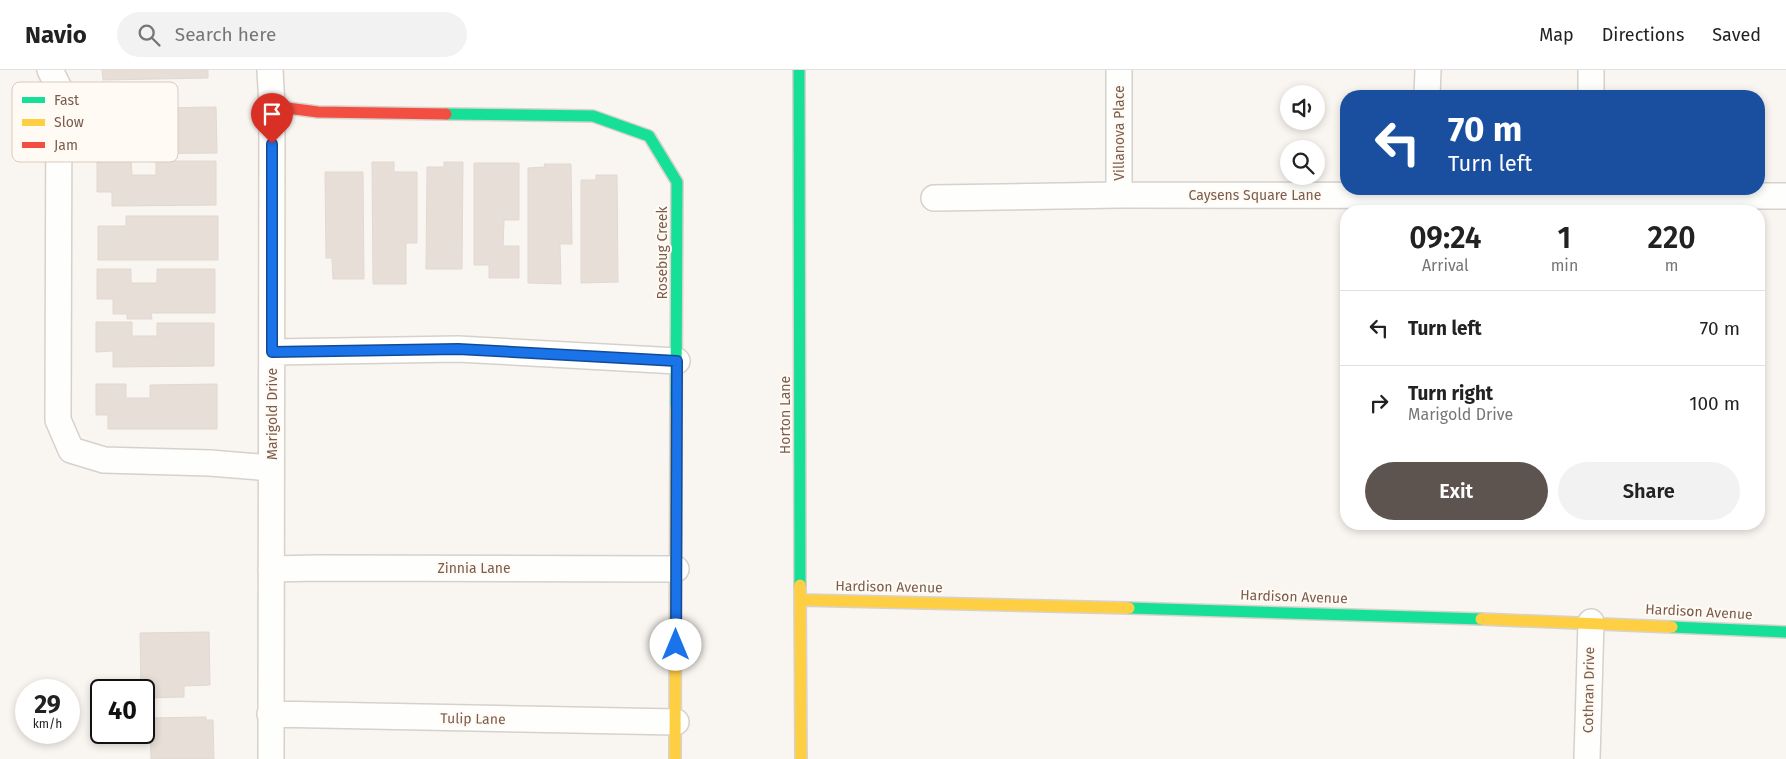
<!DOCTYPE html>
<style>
:root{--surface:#fff;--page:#f2f2f2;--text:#222;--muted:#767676;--line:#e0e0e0;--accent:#5d544f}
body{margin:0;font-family:"Fira Sans",sans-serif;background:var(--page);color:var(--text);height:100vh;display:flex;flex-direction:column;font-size:19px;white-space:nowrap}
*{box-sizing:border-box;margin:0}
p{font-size:16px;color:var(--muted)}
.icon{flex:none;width:28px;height:28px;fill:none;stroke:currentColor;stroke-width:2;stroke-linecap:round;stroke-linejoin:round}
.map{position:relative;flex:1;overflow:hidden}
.sheet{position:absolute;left:1340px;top:135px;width:425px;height:325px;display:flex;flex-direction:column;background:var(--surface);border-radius:20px;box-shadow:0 2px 8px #0003}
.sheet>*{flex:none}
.top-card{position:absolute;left:1340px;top:20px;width:425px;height:105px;border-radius:20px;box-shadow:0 2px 8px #0003;background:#1a4fa0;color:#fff;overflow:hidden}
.buttons{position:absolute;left:1280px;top:15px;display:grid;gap:10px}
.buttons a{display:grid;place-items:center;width:45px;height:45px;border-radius:50%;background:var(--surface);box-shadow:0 2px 8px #0003;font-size:25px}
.speed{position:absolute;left:15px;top:609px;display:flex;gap:10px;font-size:25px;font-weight:700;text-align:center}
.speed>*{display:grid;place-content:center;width:65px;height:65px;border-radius:50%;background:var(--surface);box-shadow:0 2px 8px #0003;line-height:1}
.speed small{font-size:12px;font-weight:400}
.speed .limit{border:2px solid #111;border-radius:8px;background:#fff;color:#111}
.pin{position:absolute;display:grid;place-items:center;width:42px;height:42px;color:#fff;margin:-51px -21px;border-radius:50% 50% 50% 0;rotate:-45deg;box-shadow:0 0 5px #0007}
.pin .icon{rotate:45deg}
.me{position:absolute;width:55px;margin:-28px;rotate:0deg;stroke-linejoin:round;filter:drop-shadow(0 0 4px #0008)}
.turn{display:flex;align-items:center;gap:18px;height:105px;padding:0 25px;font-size:22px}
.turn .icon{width:65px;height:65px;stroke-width:2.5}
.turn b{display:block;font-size:35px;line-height:42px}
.eta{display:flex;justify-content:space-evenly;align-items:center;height:85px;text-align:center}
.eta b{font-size:30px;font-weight:600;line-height:35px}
.primary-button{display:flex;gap:10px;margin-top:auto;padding:10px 25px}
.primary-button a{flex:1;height:58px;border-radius:30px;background:var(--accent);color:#fff;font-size:20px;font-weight:600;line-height:58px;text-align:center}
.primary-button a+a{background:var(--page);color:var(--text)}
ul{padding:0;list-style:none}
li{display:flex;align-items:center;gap:15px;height:75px;padding:0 25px;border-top:1px solid var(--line)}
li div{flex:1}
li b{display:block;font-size:19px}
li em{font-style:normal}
header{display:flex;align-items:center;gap:30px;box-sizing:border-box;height:70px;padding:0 25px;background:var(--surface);border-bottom:1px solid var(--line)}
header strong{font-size:24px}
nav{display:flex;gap:28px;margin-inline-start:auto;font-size:18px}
.search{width:350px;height:45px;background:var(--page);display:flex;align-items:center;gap:12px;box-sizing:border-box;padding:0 18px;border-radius:28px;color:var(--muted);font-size:19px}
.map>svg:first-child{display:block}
</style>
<header>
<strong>Navio</strong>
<div class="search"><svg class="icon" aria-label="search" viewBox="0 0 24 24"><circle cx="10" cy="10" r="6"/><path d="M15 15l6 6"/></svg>Search here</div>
<nav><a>Map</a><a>Directions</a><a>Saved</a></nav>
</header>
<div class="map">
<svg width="1786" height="689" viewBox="0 0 1786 689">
<rect width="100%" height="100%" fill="#f9f5f0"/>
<path fill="#e6ded7" stroke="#e2d8d2" d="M102,0H208V8L103,10Z
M97,37H132V51H157L156,38L216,37L217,83L113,84V68H98Z
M131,91L132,105H156V91H216V135L112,136V122H97V92Z
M372,92H394V102H417V173H406V214H373Z
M444,92H463L462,199H426L427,97H444Z
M474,93H519V150H504L503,176H519V208H489V195H474Z
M544,94H571L572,174H560L561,214L528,213V98L545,97Z
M325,102H363L364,209H333L332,188H326Z
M596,105H617L618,212L581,213V110H596Z
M126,146H218V190H98V156H126Z
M97,199H131V213H157V199H215V243H151L152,249H127V244H113V229H97Z
M96,252H132V266H157V253H214V296L113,297V281L96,282Z
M96,314H126V328H150V315L217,314V359H108V345H96Z
M209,562L210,615L184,616V627L144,628V620H141L140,563Z
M206,647V650H213L214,689H151L150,648Z"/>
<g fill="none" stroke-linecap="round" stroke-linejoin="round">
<defs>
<path id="street" d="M50,0L59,18L58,350L71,380L104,390L210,393L271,398
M270,0L272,36L271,689
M1427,26L1428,0
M1591,26V0
M1119,125V0
M934,128L1119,125L1786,126
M272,282L458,279L677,291
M271,499L317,498L676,499
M270,644L676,652
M1587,689L1591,552"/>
<path id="fast" d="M799,0L800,515
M446,44L593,46L649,66L677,112L676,336
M1129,538L1481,549
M1672,557L1786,562"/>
<path id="slow" d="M800,515L801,689
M800,530L1129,538
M1481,549L1672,557
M675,689L676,336"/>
<path id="jam" d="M272,36L318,42L446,44"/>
</defs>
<use href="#street" stroke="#d7d1cb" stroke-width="28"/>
<use href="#fast" stroke="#d9d2cb" stroke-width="14"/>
<use href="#slow" stroke="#d9d2cb" stroke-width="14"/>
<use href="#jam" stroke="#d9d2cb" stroke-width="14"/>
<use href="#street" stroke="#fefefd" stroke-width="25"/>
<use href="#fast" stroke="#16e098" stroke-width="11"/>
<use href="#slow" stroke="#ffcf43" stroke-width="11"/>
<use href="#jam" stroke="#f24e42" stroke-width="11"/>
</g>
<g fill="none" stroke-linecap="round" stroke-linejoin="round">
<defs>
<path id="route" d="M272,74V282L458,279L677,291L676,575"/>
</defs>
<use href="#route" stroke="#114b97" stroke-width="12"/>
<use href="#route" stroke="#1a73e8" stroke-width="9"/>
</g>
<g text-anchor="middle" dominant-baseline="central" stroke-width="4" stroke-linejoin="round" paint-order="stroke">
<g font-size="14" fill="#7a5c4d" stroke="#fffaf3">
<text transform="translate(1119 63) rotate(-90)">Villanova Place</text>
<text x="1255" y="125">Caysens Square Lane</text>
<text transform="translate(662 183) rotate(-90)">Rosebug Creek</text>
<text transform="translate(272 344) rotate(-90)">Marigold Drive</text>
<text transform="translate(785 345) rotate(-90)">Horton Lane</text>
<text x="474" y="498">Zinnia Lane</text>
<text transform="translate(889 517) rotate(1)">Hardison Avenue</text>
<text transform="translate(1294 527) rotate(2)">Hardison Avenue</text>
<text transform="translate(1699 542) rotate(3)">Hardison Avenue</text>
<text transform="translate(1589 620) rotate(-89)">Cothran Drive</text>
<text transform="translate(473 649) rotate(1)">Tulip Lane</text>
</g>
</g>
<rect x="12" y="12" width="166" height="80" rx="8" fill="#fffaf3" stroke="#d7cbc1" stroke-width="1"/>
<rect x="22" y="27" width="23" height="6" fill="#16e098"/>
<rect x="22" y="49" width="23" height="7" fill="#ffcf43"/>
<rect x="22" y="72" width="23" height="6" fill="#f24e42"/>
<g font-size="14" fill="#7a5c4d">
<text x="54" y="35">Fast</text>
<text x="54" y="57">Slow</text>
<text x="54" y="80">Jam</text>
</g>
</svg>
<div class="buttons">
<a><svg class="icon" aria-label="sound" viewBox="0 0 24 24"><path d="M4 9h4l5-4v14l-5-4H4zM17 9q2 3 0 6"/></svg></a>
<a><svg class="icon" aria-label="search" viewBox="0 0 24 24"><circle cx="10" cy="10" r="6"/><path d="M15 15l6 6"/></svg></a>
</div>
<div class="speed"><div>29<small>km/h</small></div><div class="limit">40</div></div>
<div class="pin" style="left:272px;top:74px;background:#d93025"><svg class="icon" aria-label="arrive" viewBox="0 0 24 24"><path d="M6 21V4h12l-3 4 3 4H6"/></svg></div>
<svg class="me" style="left:676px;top:575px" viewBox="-20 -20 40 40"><circle r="19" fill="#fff"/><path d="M0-13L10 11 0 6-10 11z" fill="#1a73e8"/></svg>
<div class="top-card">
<div class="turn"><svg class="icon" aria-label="left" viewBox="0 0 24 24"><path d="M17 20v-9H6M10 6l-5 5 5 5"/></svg><div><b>70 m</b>Turn left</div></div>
</div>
<section class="sheet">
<div class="eta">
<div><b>09:24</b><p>Arrival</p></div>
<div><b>1</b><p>min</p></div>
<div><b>220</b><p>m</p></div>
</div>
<ul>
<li><svg class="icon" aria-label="left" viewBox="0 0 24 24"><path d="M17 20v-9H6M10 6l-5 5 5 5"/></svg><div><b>Turn left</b></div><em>70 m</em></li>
<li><svg class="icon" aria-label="right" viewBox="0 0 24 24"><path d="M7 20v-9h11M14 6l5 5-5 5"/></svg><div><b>Turn right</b><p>Marigold Drive</p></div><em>100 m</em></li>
</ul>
<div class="primary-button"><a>Exit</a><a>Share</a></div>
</section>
</div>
